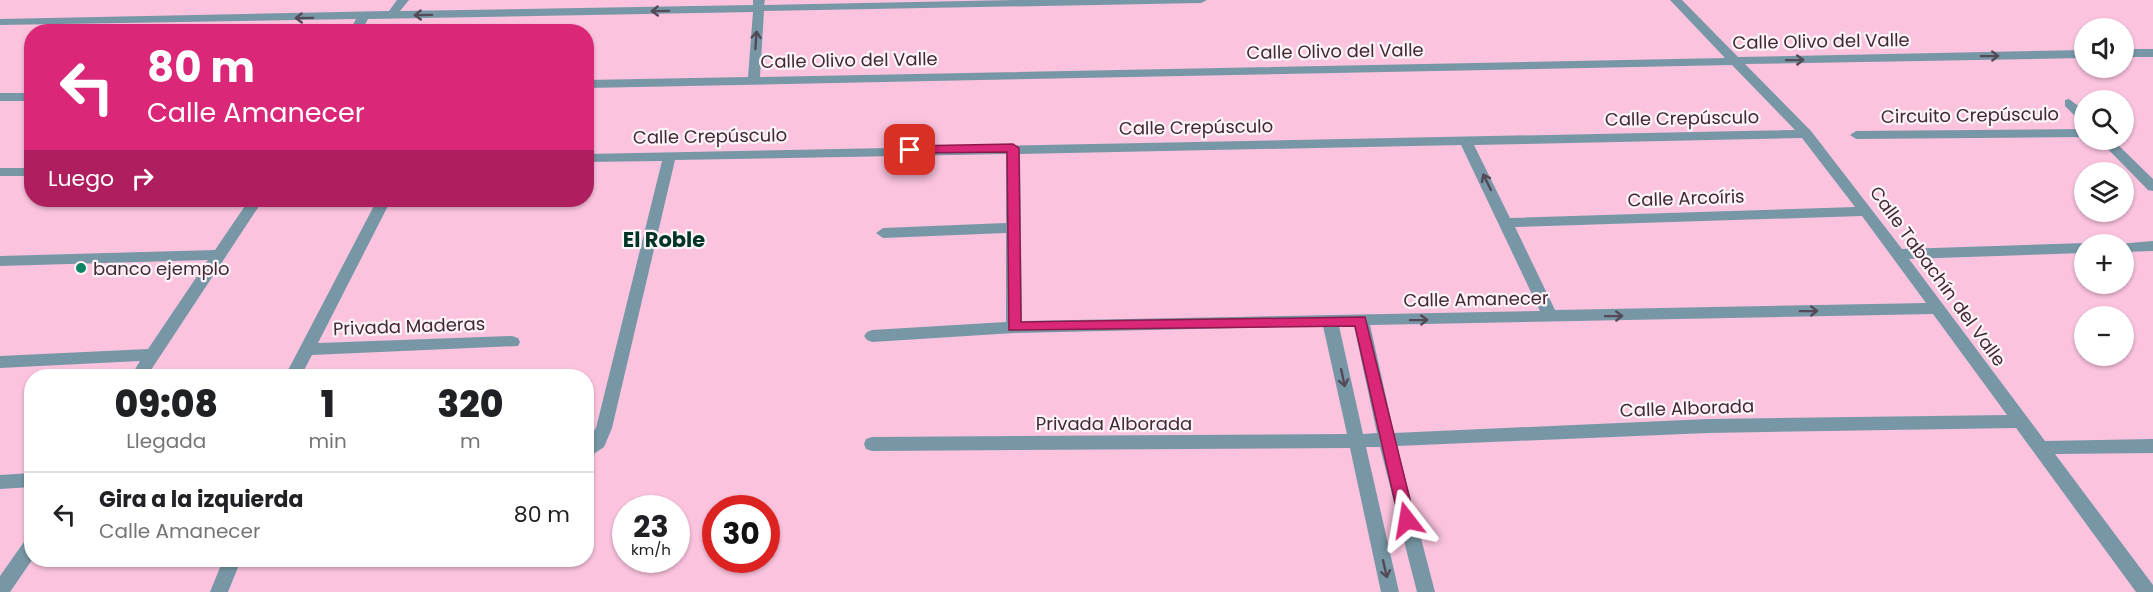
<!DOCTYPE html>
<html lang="es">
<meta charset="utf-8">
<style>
:root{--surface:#fff;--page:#f6f6f6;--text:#202124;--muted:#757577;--line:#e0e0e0}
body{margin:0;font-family:Poppins,sans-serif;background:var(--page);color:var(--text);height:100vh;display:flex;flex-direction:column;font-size:22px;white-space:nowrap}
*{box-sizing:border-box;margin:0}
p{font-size:20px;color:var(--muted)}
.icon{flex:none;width:33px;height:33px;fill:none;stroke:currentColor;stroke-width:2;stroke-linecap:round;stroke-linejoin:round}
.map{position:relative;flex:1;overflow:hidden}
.side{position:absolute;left:24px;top:369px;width:570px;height:198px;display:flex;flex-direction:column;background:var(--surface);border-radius:24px;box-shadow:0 2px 4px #0004}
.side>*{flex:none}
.guide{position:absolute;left:24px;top:24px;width:570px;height:183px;border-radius:24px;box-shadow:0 2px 4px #0004;background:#db2777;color:#fff;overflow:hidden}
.controls{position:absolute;left:2074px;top:18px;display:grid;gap:12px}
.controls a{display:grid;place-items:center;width:60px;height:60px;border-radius:50%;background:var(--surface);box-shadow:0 2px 4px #0004;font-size:30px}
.speed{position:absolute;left:612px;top:495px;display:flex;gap:12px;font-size:30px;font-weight:700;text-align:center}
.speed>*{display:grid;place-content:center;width:78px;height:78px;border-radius:50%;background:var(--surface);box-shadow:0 2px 4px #0004;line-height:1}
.speed small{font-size:15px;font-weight:400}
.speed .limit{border:9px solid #d22;background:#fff;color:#111}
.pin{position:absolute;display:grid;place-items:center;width:51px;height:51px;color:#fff;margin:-26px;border-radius:12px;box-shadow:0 3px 9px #0006}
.me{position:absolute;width:66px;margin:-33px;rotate:346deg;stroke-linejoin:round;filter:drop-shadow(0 0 4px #0008)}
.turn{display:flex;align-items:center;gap:21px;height:126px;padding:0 24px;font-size:27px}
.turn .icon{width:78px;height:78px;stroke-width:2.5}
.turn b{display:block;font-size:42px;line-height:51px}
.then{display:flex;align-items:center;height:57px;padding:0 24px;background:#0003;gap:12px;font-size:22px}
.eta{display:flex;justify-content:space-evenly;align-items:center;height:102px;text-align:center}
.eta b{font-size:36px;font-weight:800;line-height:42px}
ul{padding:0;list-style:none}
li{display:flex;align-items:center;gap:18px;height:84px;padding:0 24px;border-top:2px solid var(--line)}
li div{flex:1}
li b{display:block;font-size:22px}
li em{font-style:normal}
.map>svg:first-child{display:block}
</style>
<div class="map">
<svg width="2153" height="592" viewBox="0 0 2153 592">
<rect width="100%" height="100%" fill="#fbc3de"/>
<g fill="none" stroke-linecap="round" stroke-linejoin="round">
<path fill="#7797a6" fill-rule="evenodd" d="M397,0H409L400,11L753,5V0H765L764,5L1015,0H1207L1201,3L764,11L760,77L1725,58L1670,0H1682L1738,57L2085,50V58L1745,64L1811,131L1902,249L2085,243L2090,244H2085V253L1909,259L2045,441L2153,439V453L2055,454L2153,585V592H2136L2016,428L1708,433L1397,446L1435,592H1417L1380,447H1366L1399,592H1381L1350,448L872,451L866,449L864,444L866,439L872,437L1347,434L1323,326L1014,333L872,342L867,340L864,336L867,332L872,330L1006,322V233L883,238L876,233L883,228L1006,223V154L675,160L612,428L604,447L586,459V442L596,428L662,161L586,162V154L1795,130L1732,65L586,88V80L748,77L753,12L368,19L361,32H349L356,19L0,25V19L389,11ZM1802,138L1855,207L1510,218L1474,145ZM1461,145L1540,311L1022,321L1020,154ZM1862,216L1926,303L1555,310L1515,227ZM1933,314L2007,415L1708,419L1394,433L1370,325ZM1339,326H1354L1377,433L1363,434Z
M2124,49H2153V57H2124Z
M0,93H32V101H0Z
M2069,99L2085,111V122L2080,121L2065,106V100Z
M2085,129V137L1856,139L1850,135L1856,131Z
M2099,140H2113L2153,179V191L2148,190Z
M0,168H32V176H0Z
M249,200H263L147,376H131L140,361L0,368V356L148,349L208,260L0,266V256L215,250Z
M377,200H391L318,343L512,336L518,338L520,342L518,346L312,355L301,376H285Z
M2153,241V251L2124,252V244H2118Z
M32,473V487L0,489V475Z
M32,536V560L10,592H0V576L26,539Z
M223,560H241L228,592H210Z"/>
</g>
<defs><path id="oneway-shaft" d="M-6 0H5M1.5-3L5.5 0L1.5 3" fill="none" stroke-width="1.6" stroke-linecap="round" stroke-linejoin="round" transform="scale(1.5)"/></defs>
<g stroke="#534957">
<use href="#oneway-shaft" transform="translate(660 11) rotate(179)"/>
<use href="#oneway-shaft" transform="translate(423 15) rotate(179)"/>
<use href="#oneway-shaft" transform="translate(304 18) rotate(179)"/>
<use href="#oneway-shaft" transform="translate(756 40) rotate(-86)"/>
<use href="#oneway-shaft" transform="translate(1990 56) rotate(-1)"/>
<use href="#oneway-shaft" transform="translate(1795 60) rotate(-1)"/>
<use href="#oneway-shaft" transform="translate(1487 182) rotate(-116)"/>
<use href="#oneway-shaft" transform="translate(1809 311) rotate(-1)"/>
<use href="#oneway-shaft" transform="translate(1614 316) rotate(-1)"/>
<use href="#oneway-shaft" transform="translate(1419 320) rotate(-1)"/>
<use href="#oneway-shaft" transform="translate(1343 378) rotate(78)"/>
<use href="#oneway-shaft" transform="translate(1385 569) rotate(77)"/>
</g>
<path fill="#db2777" stroke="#8e194d" stroke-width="1.5" d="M1013,144L1019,148L1021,322L1365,317L1415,520L1413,525H1402L1399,520L1355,326L1009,330L1007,152L910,153L904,150L910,146Z"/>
<circle fill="#0e8564" stroke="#fcf4f8" stroke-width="2" cx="81" cy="268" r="6"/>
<g text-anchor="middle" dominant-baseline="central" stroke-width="4.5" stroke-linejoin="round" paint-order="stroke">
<g font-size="18" fill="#432835" stroke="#fcf4f8">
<text transform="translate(1821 41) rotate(-1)">Calle Olivo del Valle</text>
<text transform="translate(1335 51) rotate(-1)">Calle Olivo del Valle</text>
<text transform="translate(849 60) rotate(-1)">Calle Olivo del Valle</text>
<text transform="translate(1970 115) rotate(-1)">Circuito Crepúsculo</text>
<text transform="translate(1682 118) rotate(-1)">Calle Crepúsculo</text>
<text transform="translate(1196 127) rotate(-1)">Calle Crepúsculo</text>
<text transform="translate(710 136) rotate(-1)">Calle Crepúsculo</text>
<text transform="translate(1686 198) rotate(-2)">Calle Arcoíris</text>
<text transform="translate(1938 276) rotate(54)">Calle Tabachín del Valle</text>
<text transform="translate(1476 299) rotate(-1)">Calle Amanecer</text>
<text transform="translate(409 326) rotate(-2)">Privada Maderas</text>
<text transform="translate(1687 408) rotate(-2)">Calle Alborada</text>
<text x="1114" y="423">Privada Alborada</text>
</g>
<g font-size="18" fill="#432835" stroke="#fcf4f8" text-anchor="start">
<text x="93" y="268">banco ejemplo</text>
</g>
<g font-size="21" font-weight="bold" fill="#003425" stroke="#fcf4f8">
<text x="664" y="239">El Roble</text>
</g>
</g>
</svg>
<div class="controls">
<a><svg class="icon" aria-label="sound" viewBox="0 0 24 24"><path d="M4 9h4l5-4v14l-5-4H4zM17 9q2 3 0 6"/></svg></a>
<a><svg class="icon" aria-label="search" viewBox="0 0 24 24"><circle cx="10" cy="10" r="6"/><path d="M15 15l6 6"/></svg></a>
<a><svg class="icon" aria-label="layers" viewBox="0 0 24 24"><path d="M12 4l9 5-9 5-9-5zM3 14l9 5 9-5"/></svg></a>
<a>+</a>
<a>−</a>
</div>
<div class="speed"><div>23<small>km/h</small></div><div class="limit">30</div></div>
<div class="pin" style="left:910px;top:150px;background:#d93025"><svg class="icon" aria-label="arrive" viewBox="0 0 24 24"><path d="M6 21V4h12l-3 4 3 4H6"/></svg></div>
<svg class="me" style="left:1407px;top:520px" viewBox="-20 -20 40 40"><path d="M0-17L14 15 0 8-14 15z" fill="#db2777" stroke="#fff" stroke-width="4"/></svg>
<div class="guide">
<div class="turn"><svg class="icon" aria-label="left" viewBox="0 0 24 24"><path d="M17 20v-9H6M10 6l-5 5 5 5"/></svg><div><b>80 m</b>Calle Amanecer</div></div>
<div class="then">Luego<svg class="icon" aria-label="right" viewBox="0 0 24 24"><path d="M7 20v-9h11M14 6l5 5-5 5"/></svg></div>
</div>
<section class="side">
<div class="eta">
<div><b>09:08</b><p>Llegada</p></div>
<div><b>1</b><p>min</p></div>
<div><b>320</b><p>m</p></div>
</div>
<ul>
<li><svg class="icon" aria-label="left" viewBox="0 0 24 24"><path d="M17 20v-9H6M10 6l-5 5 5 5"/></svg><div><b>Gira a la izquierda</b><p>Calle Amanecer</p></div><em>80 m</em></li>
</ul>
</section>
</div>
